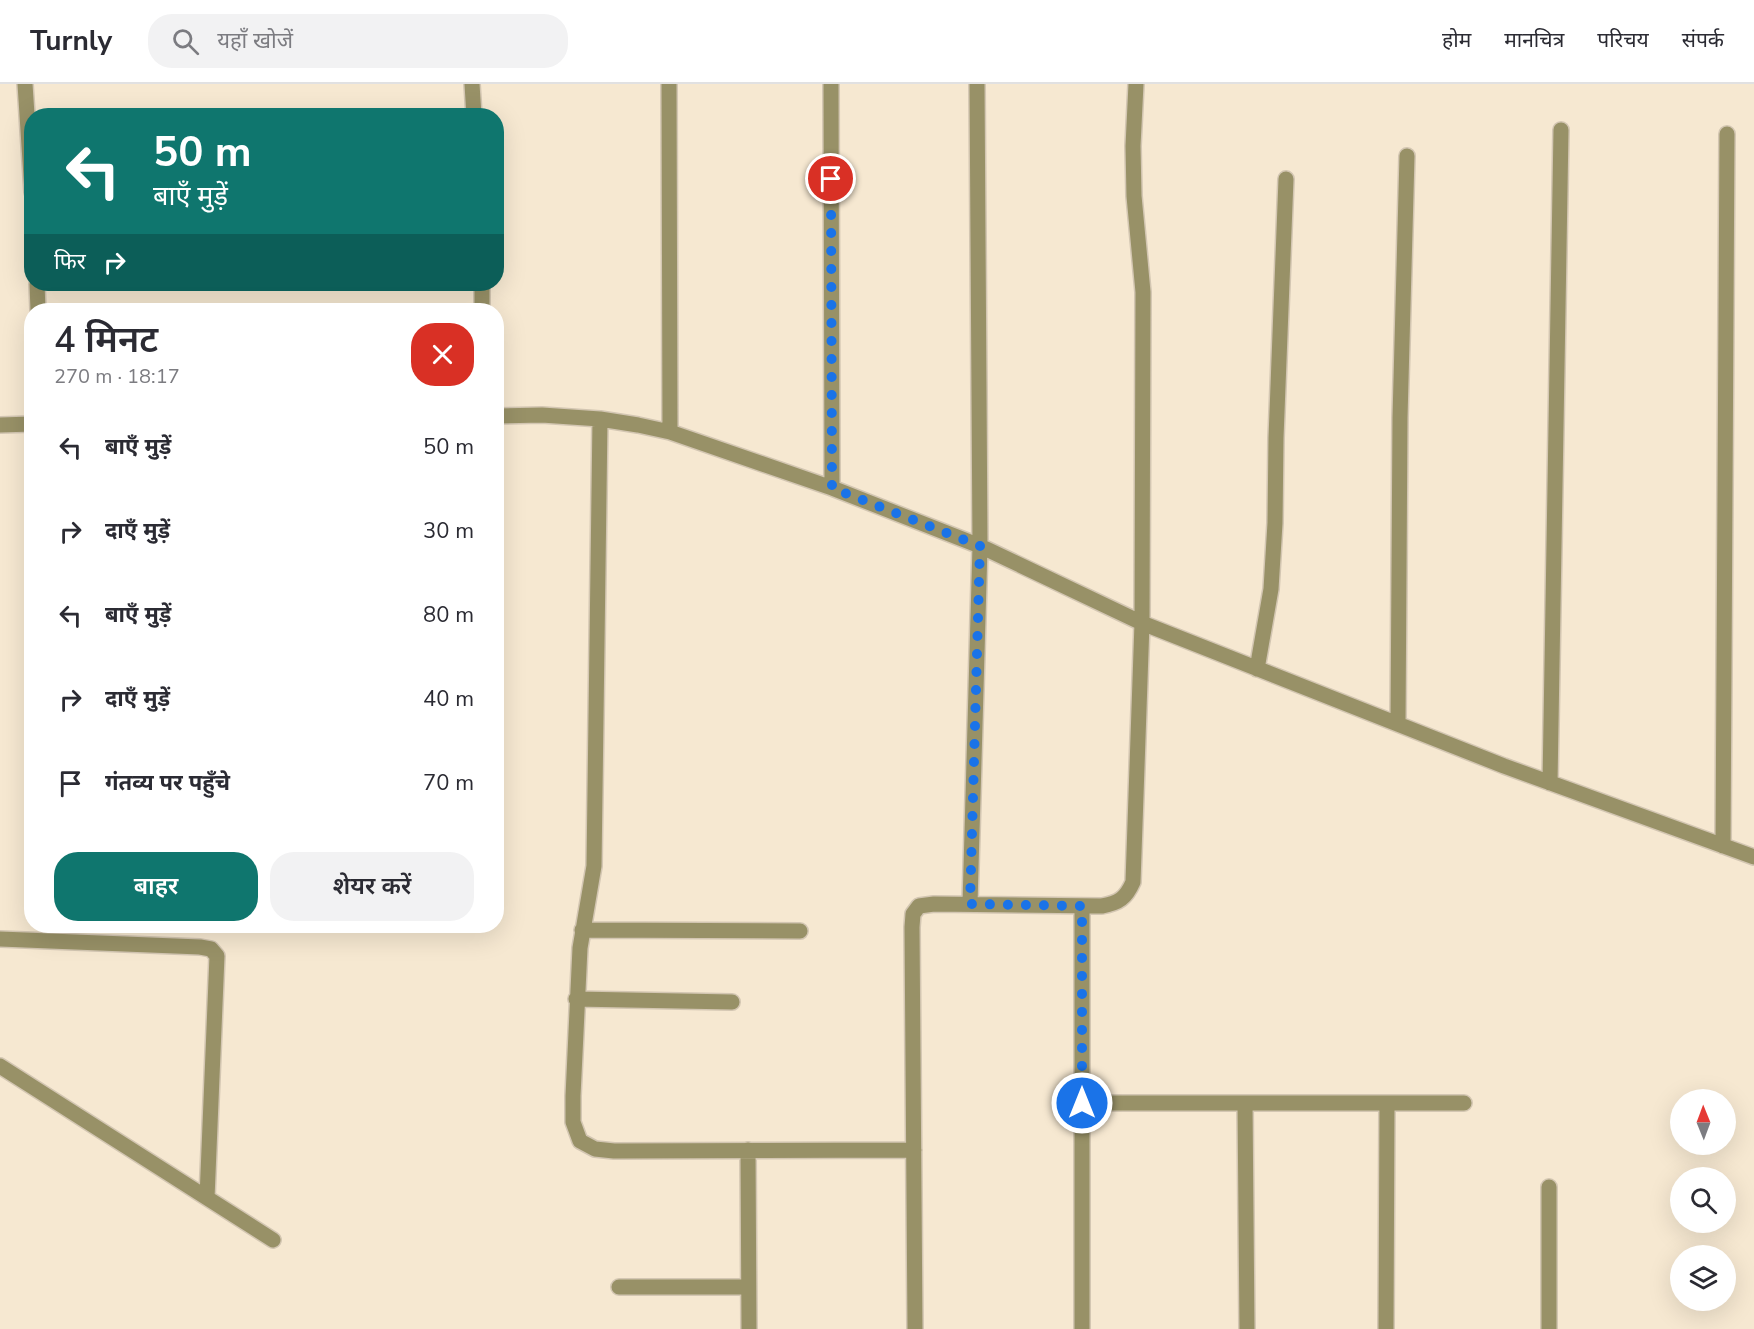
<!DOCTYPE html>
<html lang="hi">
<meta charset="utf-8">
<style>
:root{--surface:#fff;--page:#f2f2f3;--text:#2b2b33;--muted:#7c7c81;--line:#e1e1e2;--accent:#0f766e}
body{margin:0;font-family:"Nunito Sans","Noto Sans Devanagari",sans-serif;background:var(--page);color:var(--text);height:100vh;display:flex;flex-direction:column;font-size:22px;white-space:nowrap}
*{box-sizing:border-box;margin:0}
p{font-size:20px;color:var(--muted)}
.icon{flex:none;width:33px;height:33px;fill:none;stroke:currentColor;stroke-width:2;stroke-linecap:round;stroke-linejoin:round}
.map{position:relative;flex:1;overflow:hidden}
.details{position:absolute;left:24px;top:219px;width:480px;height:630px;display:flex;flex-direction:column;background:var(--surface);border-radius:24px;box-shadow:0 6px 24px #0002}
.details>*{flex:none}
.banner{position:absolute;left:24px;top:24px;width:480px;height:183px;border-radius:24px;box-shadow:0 6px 24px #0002;background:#0f766e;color:#fff;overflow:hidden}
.needle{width:39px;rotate:359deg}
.buttons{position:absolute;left:1670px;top:1005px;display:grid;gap:12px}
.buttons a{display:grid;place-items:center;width:66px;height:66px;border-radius:50%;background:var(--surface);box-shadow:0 6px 24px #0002;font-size:30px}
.pin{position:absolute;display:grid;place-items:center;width:51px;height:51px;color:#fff;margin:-26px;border:3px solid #fff;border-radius:50%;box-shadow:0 2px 6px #0007}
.me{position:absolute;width:66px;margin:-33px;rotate:0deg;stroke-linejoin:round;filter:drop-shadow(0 0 4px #0008)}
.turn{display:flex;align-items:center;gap:21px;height:126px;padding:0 30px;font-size:27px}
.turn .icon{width:78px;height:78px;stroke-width:2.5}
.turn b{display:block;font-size:42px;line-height:51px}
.then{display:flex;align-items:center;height:57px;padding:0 30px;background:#0003;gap:12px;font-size:22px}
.round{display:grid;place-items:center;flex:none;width:63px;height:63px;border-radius:24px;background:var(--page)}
.head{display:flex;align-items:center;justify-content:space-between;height:102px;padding:0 30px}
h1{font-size:36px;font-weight:600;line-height:45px}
.action{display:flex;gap:12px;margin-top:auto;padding:12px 30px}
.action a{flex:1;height:69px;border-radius:24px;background:var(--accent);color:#fff;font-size:24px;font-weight:600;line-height:69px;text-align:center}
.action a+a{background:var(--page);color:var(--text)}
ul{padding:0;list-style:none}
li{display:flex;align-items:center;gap:18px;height:84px;padding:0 30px}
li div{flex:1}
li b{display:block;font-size:22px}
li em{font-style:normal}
header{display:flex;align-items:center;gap:36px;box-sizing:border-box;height:84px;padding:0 30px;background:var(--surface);border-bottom:2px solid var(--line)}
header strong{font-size:28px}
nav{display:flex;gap:33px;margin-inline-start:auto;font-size:21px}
.search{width:420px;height:54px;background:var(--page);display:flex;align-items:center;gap:15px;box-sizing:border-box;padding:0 21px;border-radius:24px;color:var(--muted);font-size:22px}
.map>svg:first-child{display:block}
</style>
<header>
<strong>Turnly</strong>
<div class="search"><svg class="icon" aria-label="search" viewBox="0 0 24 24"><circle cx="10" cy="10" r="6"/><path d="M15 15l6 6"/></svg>यहाँ खोजें</div>
<nav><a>होम</a><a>मानचित्र</a><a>परिचय</a><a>संपर्क</a></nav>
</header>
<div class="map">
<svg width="1754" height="1245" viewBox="0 0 1754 1245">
<rect width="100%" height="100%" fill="#f6e8d1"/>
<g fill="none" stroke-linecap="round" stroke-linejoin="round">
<defs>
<path id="minor" d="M25,0L32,108
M472,0L474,32
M669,0L670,348
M831,0L832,404
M37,200L38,226
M482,226V200
M496,332L542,331L600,335L638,341L670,348L832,404L980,462L1142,539L1504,682L1754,773
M600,335L594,782L580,864L573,1012V1038L580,1057L595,1065L614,1067L914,1066
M0,341L32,340
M1257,585L1271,505L1275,439L1276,354L1286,95
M1398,640L1400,334L1407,72
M1550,699L1561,46
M1723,762L1727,50
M970,820L980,462L977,0
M1082,822V1245
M582,846L800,847
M0,855L200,863L211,865L217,872L207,1114
M576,915L732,918
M0,982L273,1156
M1082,1019H1464
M1245,1019L1247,1245
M748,1066L749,1245
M1549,1103V1245
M619,1203H748
M915,1245L912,843L913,830L919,822L934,820L1102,822C1119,819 1126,814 1133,798L1142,539L1143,208L1134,112L1133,62L1136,0
M1386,1245L1387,1019"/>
</defs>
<use href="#minor" stroke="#d3c6b2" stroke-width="18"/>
<use href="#minor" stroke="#989167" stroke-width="15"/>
</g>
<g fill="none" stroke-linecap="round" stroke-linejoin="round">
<path stroke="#1a73e8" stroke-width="10" stroke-dasharray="0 18" d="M831,95L832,404L980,462L970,820L1082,822V1019"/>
</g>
</svg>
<div class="buttons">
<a><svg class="needle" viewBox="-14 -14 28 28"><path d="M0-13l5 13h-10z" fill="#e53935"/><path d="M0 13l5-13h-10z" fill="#7c7c81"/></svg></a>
<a><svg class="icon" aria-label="search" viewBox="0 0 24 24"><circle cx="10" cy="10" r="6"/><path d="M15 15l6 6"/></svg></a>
<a><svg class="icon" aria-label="layers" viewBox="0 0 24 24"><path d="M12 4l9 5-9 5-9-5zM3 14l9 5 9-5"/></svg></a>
</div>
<div class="pin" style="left:831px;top:95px;background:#d93025"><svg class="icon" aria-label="arrive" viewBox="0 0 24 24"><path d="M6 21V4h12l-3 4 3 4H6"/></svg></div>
<svg class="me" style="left:1082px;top:1019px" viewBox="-20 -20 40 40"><circle r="17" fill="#1a73e8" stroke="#fff" stroke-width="3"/><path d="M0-11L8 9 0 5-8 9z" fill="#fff"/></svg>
<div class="banner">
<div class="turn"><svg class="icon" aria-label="left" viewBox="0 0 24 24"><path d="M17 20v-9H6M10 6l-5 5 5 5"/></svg><div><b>50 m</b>बाएँ मुड़ें</div></div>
<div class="then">फिर<svg class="icon" aria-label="right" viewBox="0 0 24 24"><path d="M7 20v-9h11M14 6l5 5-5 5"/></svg></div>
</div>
<section class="details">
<div class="head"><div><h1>4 मिनट</h1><p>270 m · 18:17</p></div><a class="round" style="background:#d93025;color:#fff"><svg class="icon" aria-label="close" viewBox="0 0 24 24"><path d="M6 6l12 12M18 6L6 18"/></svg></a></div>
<ul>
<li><svg class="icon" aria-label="left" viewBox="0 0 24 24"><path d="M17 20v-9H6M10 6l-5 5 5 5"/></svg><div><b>बाएँ मुड़ें</b></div><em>50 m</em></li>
<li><svg class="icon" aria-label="right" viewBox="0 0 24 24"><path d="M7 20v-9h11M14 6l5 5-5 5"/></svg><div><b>दाएँ मुड़ें</b></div><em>30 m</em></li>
<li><svg class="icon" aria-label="left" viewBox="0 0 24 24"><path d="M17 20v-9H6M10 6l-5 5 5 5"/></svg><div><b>बाएँ मुड़ें</b></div><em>80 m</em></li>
<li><svg class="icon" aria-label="right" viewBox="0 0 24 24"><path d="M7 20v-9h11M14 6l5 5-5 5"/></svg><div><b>दाएँ मुड़ें</b></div><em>40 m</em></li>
<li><svg class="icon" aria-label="arrive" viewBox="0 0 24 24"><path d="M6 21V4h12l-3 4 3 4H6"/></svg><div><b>गंतव्य पर पहुँचे</b></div><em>70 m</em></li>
</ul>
<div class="action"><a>बाहर</a><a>शेयर करें</a></div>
</section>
</div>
